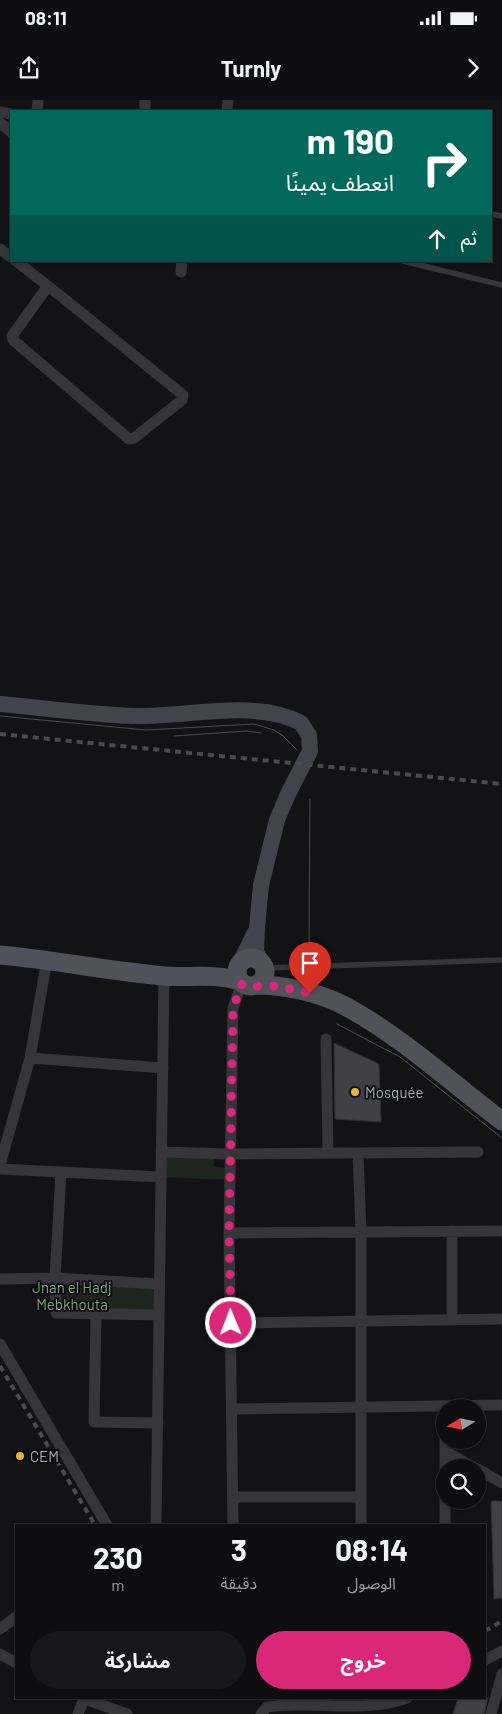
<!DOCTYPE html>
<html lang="ar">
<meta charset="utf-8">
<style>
:root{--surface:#0e0e10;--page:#171719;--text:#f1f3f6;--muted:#9b9c9f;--line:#2e2e30;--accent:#db2777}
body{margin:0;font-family:Barlow,"Noto Sans Arabic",sans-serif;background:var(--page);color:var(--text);direction:rtl;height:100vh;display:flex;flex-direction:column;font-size:19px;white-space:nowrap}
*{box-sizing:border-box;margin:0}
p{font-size:16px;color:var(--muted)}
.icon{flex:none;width:28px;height:28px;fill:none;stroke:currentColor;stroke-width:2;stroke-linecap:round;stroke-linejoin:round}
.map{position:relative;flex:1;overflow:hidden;direction:ltr}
.side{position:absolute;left:15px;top:1424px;width:471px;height:175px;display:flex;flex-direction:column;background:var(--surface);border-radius:0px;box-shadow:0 1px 4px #0004,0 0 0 1px var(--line);direction:rtl}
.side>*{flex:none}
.top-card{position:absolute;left:10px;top:10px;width:482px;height:152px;border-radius:0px;box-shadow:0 1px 4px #0004,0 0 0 1px var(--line);direction:rtl;background:#00695c;color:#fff;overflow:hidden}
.needle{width:32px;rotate:260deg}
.controls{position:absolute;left:436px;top:1299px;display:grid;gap:10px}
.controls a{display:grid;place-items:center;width:50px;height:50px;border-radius:50%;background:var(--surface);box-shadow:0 1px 4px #0004,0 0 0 1px var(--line);font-size:25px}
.pin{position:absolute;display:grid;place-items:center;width:42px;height:42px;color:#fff;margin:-51px -21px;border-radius:50% 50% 50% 0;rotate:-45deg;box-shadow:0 0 5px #0007}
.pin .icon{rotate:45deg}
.me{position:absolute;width:55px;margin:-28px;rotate:359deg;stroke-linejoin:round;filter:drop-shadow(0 0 4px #0008)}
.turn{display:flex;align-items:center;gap:18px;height:105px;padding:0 15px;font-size:22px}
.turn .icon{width:65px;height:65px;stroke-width:2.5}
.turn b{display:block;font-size:35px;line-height:42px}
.then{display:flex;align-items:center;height:48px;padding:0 15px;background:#0003;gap:10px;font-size:19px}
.eta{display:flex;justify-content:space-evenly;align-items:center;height:85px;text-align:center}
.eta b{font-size:30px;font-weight:700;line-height:35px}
.action{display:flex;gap:10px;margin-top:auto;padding:10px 15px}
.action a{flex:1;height:58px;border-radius:30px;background:var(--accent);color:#fff;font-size:20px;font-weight:700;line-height:58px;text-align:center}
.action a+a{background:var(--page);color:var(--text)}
.status{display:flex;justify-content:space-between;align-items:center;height:35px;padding:0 25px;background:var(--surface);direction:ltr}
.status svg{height:14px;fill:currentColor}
header{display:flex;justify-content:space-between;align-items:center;height:65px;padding:0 15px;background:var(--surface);font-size:22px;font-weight:700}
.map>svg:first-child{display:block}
</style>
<div class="status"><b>08:11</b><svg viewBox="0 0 49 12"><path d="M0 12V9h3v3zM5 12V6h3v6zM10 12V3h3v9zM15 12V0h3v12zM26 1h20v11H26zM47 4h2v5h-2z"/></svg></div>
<header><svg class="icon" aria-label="forward" viewBox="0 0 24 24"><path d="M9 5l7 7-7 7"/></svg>Turnly<svg class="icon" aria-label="share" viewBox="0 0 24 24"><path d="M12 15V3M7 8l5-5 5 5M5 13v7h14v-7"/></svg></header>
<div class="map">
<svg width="502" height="1614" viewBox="0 0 502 1614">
<rect width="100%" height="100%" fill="#131315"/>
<path fill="#1e251f" d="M161,1052L214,1054V1067L231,1068V1080L161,1077Z
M55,1178L159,1184L158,1215L56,1213Z"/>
<path fill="#404045" stroke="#2e2d31" d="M334,943L379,964L381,1022L335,1019Z
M491,1401H502V1498L494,1499Z
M458,1598H488L484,1614H453Z"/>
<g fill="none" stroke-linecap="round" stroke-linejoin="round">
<path stroke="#35353a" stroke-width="5.5" d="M491,114L502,116
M403,161L502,185
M264,868L502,860"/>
<path stroke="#35353a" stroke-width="11" d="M37,11L38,0
M145,11V0
M227,11L228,0
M0,12L11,14
M0,23L11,32
M0,149L11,157
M16,161L62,197L183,295L182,300L134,338L129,339L13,240L12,236L48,186
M181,172L182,161
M326,939L328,1053
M30,958L163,968
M161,1052L231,1054L478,1052
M358,1053L361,1132V1425
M0,1065L30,958L47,859
M0,1069L161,1077
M61,1072L55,1178L56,1213L158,1215
M229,1133L502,1131
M0,1179L55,1178L159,1184
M96,1213L94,1322L158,1323
M452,1219V1131
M231,1223L502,1219
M0,1244L107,1425
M232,1309L502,1305
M445,1340V1368
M445,1351L475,1368
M478,1369L502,1383
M234,1397H361
M156,1425L164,876
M233,1425L229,1133L233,908L242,883
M445,1425V1400
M0,1529L16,1517
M0,1554L16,1563
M485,1560L502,1551
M82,1598L127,1614
M78,1614L84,1599
M261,1614L267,1607C313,1600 362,1614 407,1598
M491,1614L502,1574"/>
<path stroke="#43444a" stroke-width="16" d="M0,604C44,608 88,614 132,616C185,618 254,598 301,623L309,635L310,651L288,694L277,720L261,785L257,827L256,852L263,864
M240,863L254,834"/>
<path stroke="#515259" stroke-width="19" d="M0,855C55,860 109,871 164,876C190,878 214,873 240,881
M237 872a14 14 0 1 1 28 0a14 14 0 1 1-28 0Z
M256,885C284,885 316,892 341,904C396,932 453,984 502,1021"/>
<path stroke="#4a4b51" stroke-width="1" d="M0,616L146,630L254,624L274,630L283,636L297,650
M174,636L247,631L261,633
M309,849L310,699
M337,924L400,957L502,1038"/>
<path stroke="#4a4b51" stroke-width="4" stroke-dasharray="6 5" stroke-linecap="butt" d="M0,634L502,684
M0,1266L95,1425
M485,1531L502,1521"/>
</g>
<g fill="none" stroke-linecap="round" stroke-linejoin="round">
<path stroke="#db2777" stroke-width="9" stroke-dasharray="0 16.2" d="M231,1223L229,1132L233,908L242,884L250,886H276L310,893"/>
</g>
<g fill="#e9b537" stroke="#0e0e10" stroke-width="2">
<circle cx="355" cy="992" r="5"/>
<circle cx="20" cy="1356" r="5"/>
</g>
<g text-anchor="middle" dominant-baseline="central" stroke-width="4" stroke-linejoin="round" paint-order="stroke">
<g font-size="15" fill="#a6aab5" stroke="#0e0e10" text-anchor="start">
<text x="365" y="992">Mosquée</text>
<text x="30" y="1356">CEM</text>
</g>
<g font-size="15" fill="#7d9f81" stroke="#0e0e10">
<text x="72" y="1187">Jnan el Hadj<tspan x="72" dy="17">Mebkhouta</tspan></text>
</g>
</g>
</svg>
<div class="controls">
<a><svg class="needle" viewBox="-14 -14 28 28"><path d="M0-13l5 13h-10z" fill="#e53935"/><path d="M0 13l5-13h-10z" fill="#9b9c9f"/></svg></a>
<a><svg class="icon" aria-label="search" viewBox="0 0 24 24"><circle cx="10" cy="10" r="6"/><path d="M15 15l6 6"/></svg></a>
</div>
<div class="pin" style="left:310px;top:893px;background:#d93025"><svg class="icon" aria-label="arrive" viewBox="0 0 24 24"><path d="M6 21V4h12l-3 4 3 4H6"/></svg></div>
<svg class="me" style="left:231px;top:1223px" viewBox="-20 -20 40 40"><circle r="17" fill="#db2777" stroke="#fff" stroke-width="3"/><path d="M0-11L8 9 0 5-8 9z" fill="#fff"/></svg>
<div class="top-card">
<div class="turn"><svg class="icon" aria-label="right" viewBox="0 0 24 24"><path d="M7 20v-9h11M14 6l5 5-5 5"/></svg><div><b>190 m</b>انعطف يمينًا</div></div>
<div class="then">ثم<svg class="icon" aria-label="ahead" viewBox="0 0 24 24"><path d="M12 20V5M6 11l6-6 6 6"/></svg></div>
</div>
<section class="side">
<div class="eta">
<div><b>08:14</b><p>الوصول</p></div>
<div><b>3</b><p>دقيقة</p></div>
<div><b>230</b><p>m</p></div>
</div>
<div class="action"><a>خروج</a><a>مشاركة</a></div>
</section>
</div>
